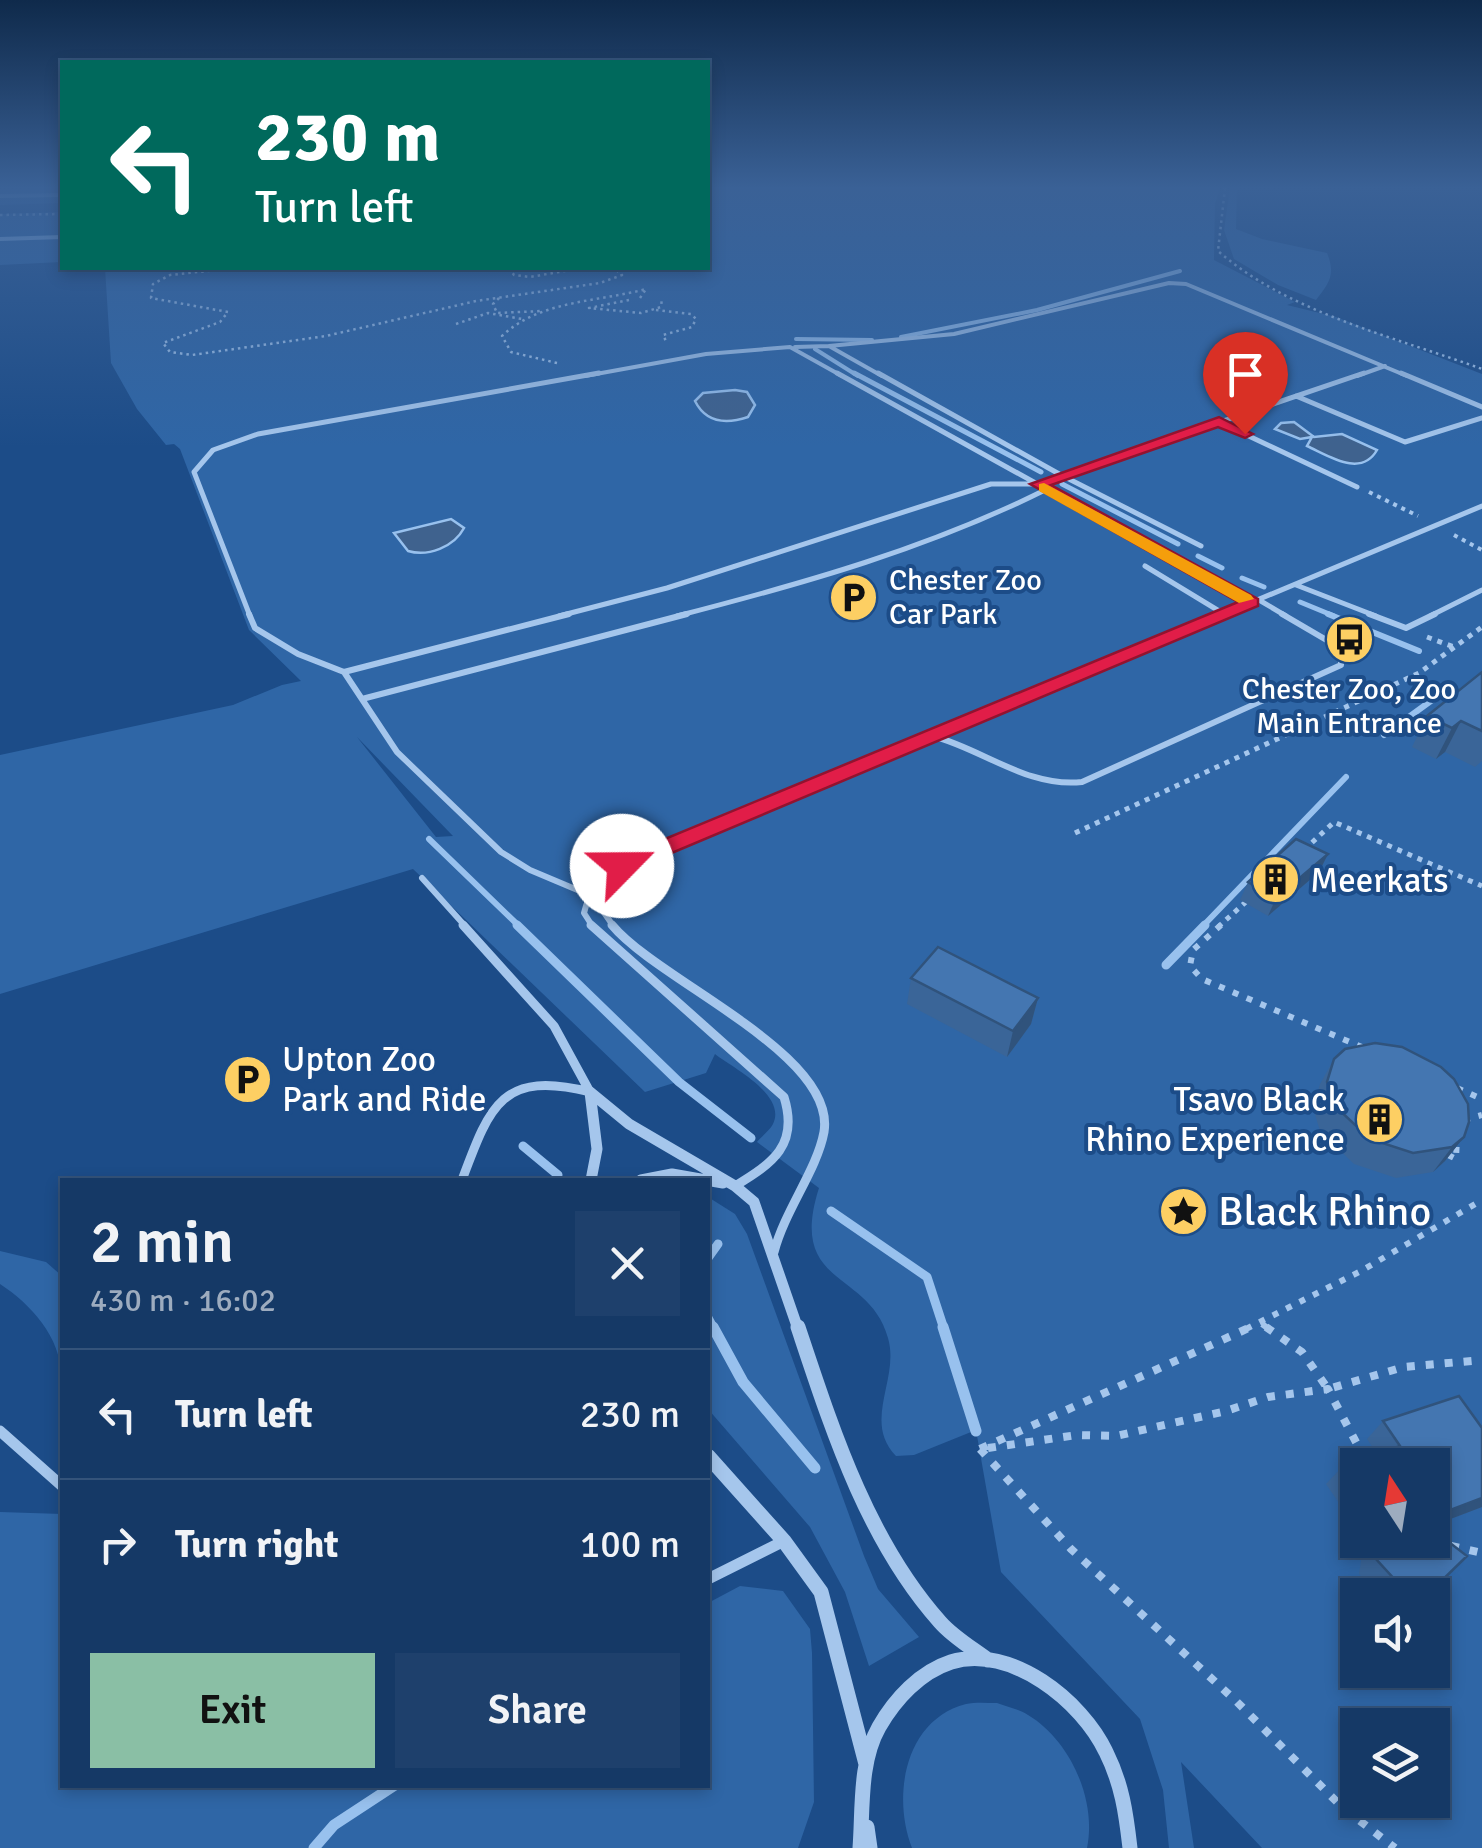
<!DOCTYPE html>
<meta charset="utf-8">
<style>
:root{--surface:#153966;--page:#1e406c;--text:#f1f3f6;--muted:#9dacbf;--line:#34537a;--accent:#8abfa5}
body{margin:0;font-family:Signika,sans-serif;background:var(--page);color:var(--text);height:100vh;display:flex;flex-direction:column;font-size:38px;white-space:nowrap}
*{box-sizing:border-box;margin:0}
p{font-size:32px;color:var(--muted)}
.icon{flex:none;width:55px;height:55px;fill:none;stroke:currentColor;stroke-width:2;stroke-linecap:round;stroke-linejoin:round}
.map{position:relative;flex:1;overflow:hidden}
.side{position:absolute;left:60px;top:1178px;width:650px;height:610px;display:flex;flex-direction:column;background:var(--surface);border-radius:0px;box-shadow:0 5px 15px #0003,0 0 0 2px var(--line)}
.side>*{flex:none}
.banner{position:absolute;left:60px;top:60px;width:650px;height:210px;border-radius:0px;box-shadow:0 5px 15px #0003,0 0 0 2px var(--line);background:#00695c;color:#fff;overflow:hidden}
.needle{width:65px;rotate:348deg}
.buttons{position:absolute;left:1340px;top:1448px;display:grid;gap:20px}
.buttons a{display:grid;place-items:center;width:110px;height:110px;border-radius:0px;background:var(--surface);box-shadow:0 5px 15px #0003,0 0 0 2px var(--line);font-size:50px}
.pin{position:absolute;display:grid;place-items:center;width:85px;height:85px;color:#fff;margin:-102px -42px;border-radius:50% 50% 50% 0;rotate:-45deg;box-shadow:0 0 10px #0007}
.pin .icon{rotate:45deg}
.me{position:absolute;width:110px;margin:-55px;rotate:67deg;stroke-linejoin:round;filter:drop-shadow(0 0 8px #0008)}
.turn{display:flex;align-items:center;gap:35px;height:210px;padding:0 30px;font-size:45px}
.turn .icon{width:130px;height:130px;stroke-width:2.5}
.turn b{display:block;font-size:70px;line-height:85px}
.round{display:grid;place-items:center;flex:none;width:105px;height:105px;border-radius:0px;background:var(--page)}
.head{display:flex;align-items:center;justify-content:space-between;height:170px;padding:0 30px}
h1{font-size:60px;font-weight:600;line-height:75px}
.cta{display:flex;gap:20px;margin-top:auto;padding:20px 30px}
.cta a{flex:1;height:115px;border-radius:0px;background:var(--accent);color:#111;font-size:40px;font-weight:600;line-height:115px;text-align:center}
.cta a+a{background:var(--page);color:var(--text)}
ul{padding:0;list-style:none}
li{display:flex;align-items:center;gap:30px;height:130px;padding:0 30px;border-top:2px solid var(--line)}
li div{flex:1}
li b{display:block;font-size:38px}
li em{font-style:normal}
.map>svg:first-child{display:block}
</style>
<div class="map">
<svg width="1482" height="1848" viewBox="0 0 1482 1848">
<rect width="100%" height="100%" fill="#1c4c88"/>
<path fill="#2f66a6" fill-rule="evenodd" d="M62,188V203L0,205V189Z
M708,188H1220L1215,204L1214,260L1295,302L1287,305L1336,317L1482,374V1848H1262L1181,1762L1194,1848H1169L1163,1790L1140,1719L1001,1572L976,1430L914,1455L896,1456C862,1421 900,1379 888,1338C869,1269 787,1288 819,1188L757,1142C761,1137 770,1130 773,1124C787,1095 733,1068 715,1054L706,1073L645,1092L413,869L0,994V755L233,705L282,685L301,681L249,630L180,449L174,444L166,445L137,409L111,363L105,268H708ZM357,737L453,836L436,837ZM1358,1465H1432V1540H1358ZM1358,1595H1432V1670H1358ZM1358,1725H1432V1800H1358Z
M1230,188H1237L1236,229L1262,239L1327,253C1336,275 1329,283 1316,300L1278,285L1234,259L1224,230Z
M62,212V262L0,265V214Z
M708,1197L735,1214L747,1234L864,1556L878,1589L919,1637L869,1666L845,1592L810,1527L708,1409Z
M0,1251L46,1262L62,1276V1429C56,1413 60,1399 61,1382C64,1340 32,1305 0,1284Z
M0,1512L62,1514V1785H708V1603L740,1586L783,1591L810,1629L812,1653L814,1802L798,1848H0Z
M997,1703C1007,1707 1019,1709 1028,1715C1070,1740 1097,1800 1087,1848H912C892,1797 904,1720 966,1704C975,1702 987,1703 997,1703Z"/>
<path fill="#3f628e" stroke="#98c1ee" stroke-width="2.5" d="M735,390L747,392L755,405L748,417C727,424 706,423 695,401L703,393Z
M1294,422L1314,437L1342,434L1377,450C1361,478 1329,456 1307,446L1312,437L1300,439L1275,429L1281,423Z
M451,519L464,528C454,547 428,557 408,551L394,533Z"/>
<g fill="none" stroke-linecap="round" stroke-linejoin="round">
<path stroke="#98c1ee" stroke-width="4" d="M0,196L62,195
M0,239L62,237
M901,337L1037,310L1180,271
M796,339L872,340
M815,349L858,376"/>
<path stroke="#98c1ee" stroke-width="5" d="M854,373L1041,472
M1062,484L1178,544
M1198,556L1222,568
M1242,578L1264,587
M1300,602L1334,616"/>
<path stroke="#98c1ee" stroke-width="6" d="M1328,614L1419,651
M1384,735L1446,690
M429,839L520,927
M1202,927L1346,777"/>
<path stroke="#98c1ee" stroke-width="9" d="M517,925L679,1082L751,1138
M1166,965L1205,925
M523,1146L558,1175
M831,1211L927,1277L944,1329
M708,1258L718,1244
M708,1318L714,1329"/>
<path stroke="#98c1ee" stroke-width="11" d="M713,1327L743,1382L815,1468
M943,1327L976,1431
M314,1848L334,1825L395,1785"/>
<path stroke="#a5c6ec" stroke-width="2.5" stroke-dasharray="2.5 4" stroke-linecap="butt" d="M1225,188L1218,251C1289,313 1395,337 1482,369
M0,215L62,214
M236,268L170,275L153,284L151,298L228,312L220,322L163,343L170,352L192,355L326,336L476,301L600,283L622,275L614,268
M509,268L514,275L530,277L582,268
M499,298L493,304L497,313L542,311
M629,300L589,308L641,313L661,307L662,298
M656,310L691,314L696,319L692,327L663,335L667,343
M456,324L488,313L522,319
M557,363L511,352L502,336C540,300 598,302 646,289L640,298"/>
<path stroke="#a5c6ec" stroke-width="4" stroke-dasharray="4 5" stroke-linecap="butt" d="M1369,492L1418,516
M1454,535L1482,550"/>
<path stroke="#a5c6ec" stroke-width="5" stroke-dasharray="5 6" stroke-linecap="butt" d="M1427,637L1454,647
M1075,833L1419,673L1482,627
M1304,850L1334,822L1482,886
M1218,927L1247,901"/>
<path stroke="#a5c6ec" stroke-width="6" stroke-dasharray="6 9" stroke-linecap="butt" d="M1221,925L1193,950L1190,966L1202,979L1364,1048
M1457,1088L1482,1099
M1464,1120L1482,1115
M1448,1155L1456,1159L1457,1137
M1262,1324L1269,1329
M1246,1329L1361,1271L1482,1200"/>
<path stroke="#a5c6ec" stroke-width="8" stroke-dasharray="8 11" stroke-linecap="butt" d="M1266,1327L1302,1352L1328,1389L1404,1367L1482,1360
M988,1448L1077,1435L1116,1436L1226,1411L1268,1397L1328,1389L1368,1465
M980,1449L1071,1549L1236,1701L1342,1807L1395,1848
M980,1449L1251,1327
M1451,1546L1482,1553"/>
<path stroke="#a5c6ec" stroke-width="4" d="M829,346L954,334L1169,283L1186,284L1407,376
M795,347L829,346L882,376
M585,376L706,354L790,347L842,376
M1357,376L1385,366"/>
<path stroke="#a5c6ec" stroke-width="5" d="M837,373L1252,603
M878,373L1061,475L1201,546
M1401,373L1482,407
M1296,396L1405,442L1482,418
M1219,422L1357,487
M1145,566L1224,614
M1296,585L1376,616
M1259,600L1286,616
M250,616L194,472L213,450L258,434L599,373
M559,616L667,588L991,484H1038L1364,373
M677,616C805,583 929,548 1047,489
M1219,616L1482,506
M1430,616L1482,590"/>
<path stroke="#a5c6ec" stroke-width="6" d="M249,614L255,628L298,654L344,672L397,752L501,852L530,870L587,894
M1369,614L1406,628L1435,614
M344,672L569,614
M362,699L687,614
M933,736C984,750 1028,788 1082,782L1341,665V653L1335,645L1282,614
M422,878L466,927
M601,884L596,901L614,927
M593,927L584,913C589,890 602,879 621,866L1225,614"/>
<path stroke="#a5c6ec" stroke-width="9" d="M463,925L554,1026L590,1092
M591,925L784,1097C799,1145 773,1163 735,1186
M612,925C658,981 837,1054 824,1132C817,1170 785,1210 774,1252
M462,1180C490,1105 502,1070 590,1092"/>
<path stroke="#a5c6ec" stroke-width="11" d="M0,1431L62,1486
M708,1579L784,1541"/>
<path stroke="#a5c6ec" stroke-width="11" d="M590,1092L629,1124L735,1186L754,1202L798,1329
M590,1092L597,1149L591,1180
M641,1180L672,1174L723,1183"/>
<path stroke="#a5c6ec" stroke-width="15" d="M798,1327C832,1429 867,1540 940,1622C953,1637 972,1648 988,1660
M708,1456L784,1541L821,1592L866,1764
M867,1827L870,1848
M860,1848C863,1810 859,1762 879,1727C895,1699 920,1672 951,1662C1011,1644 1082,1701 1106,1752C1122,1784 1126,1813 1130,1848"/>
</g>
<path fill="#3a6598" d="M1482,672V761L1475,767L1445,752L1436,759L1412,747L1427,716Z
M1328,854L1319,872L1268,916L1240,900L1248,882Z
M911,978L1038,998L1031,1024L1007,1057L907,1004Z
M1334,1059L1464,1137L1445,1161L1433,1172L1396,1178L1354,1164L1320,1131L1313,1108L1320,1084Z
M1383,1421L1482,1507L1432,1526V1465H1358V1531L1326,1484L1341,1468L1377,1454L1367,1439Z
M1364,1540H1432L1427,1595H1378L1359,1574Z"/>
<path fill="#30537c" d="M1461,721L1445,752L1436,759L1452,728Z
M1328,854L1319,872L1268,916L1276,898Z
M1038,998L1031,1024L1007,1057L1013,1031Z
M1464,1137L1445,1161L1433,1172L1452,1147Z
M1482,1498V1507L1432,1526V1517Z"/>
<path fill="#4476b1" stroke="#30537c" stroke-width="2.5" d="M1482,672V731L1461,721L1452,728L1427,716Z
M1296,839L1328,854L1276,898L1248,882Z
M938,947L1038,998L1013,1031L911,978Z
M1375,1043L1402,1047L1441,1067L1454,1079L1468,1104L1469,1122L1464,1137L1452,1147L1413,1153L1370,1139L1335,1106L1327,1082L1334,1059L1345,1049Z
M1459,1396L1482,1428V1498L1432,1517V1465H1358V1491L1341,1468L1400,1446L1383,1421Z
M1432,1529L1467,1556L1427,1595H1409L1376,1559L1379,1540H1432Z"/>
<linearGradient id="sky" x2="0" y2="1"><stop stop-color="#0f2a4b"/><stop offset="0.42" stop-color="#3a6196"/><stop offset="1" stop-color="#3a6196" stop-opacity="0"/></linearGradient>
<rect width="1482" height="447" fill="url(#sky)"/>
<path fill="#e11d48" stroke="#92132f" stroke-width="2.5" d="M1219,417L1253,434L1245,438L1218,427L1051,485L1258,599V606L629,871H614L611,866L614,860L1238,602L1030,484Z"/>
<path fill="#f59e0b" d="M1044,483L1251,595L1254,599L1239,603L1039,491V484Z"/>
<defs>
<symbol id="parking-disc" viewBox="-11 -11 22 22"><circle r="9.5" fill="#fdcf63" stroke="#1c4c88"/><path d="M-3.5-5.5H1a3.5 3.5 0 0 1 0 7H-1V5.5H-3.5ZM-1-3.4V-.6H.8a1.4 1.4 0 0 0 0-2.8Z" fill="#111"/></symbol>
<symbol id="bus-disc" viewBox="-11 -11 22 22"><circle r="9.5" fill="#fdcf63" stroke="#1c4c88"/><path d="M-5-6H5V4H4V6H2V4H-2V6H-4V4H-5ZM-3.5-4V0h7V-4ZM-3.5 1.2v1.5H-2V1.2ZM2 1.2v1.5H3.5V1.2Z" fill="#111"/></symbol>
<symbol id="building-disc" viewBox="-11 -11 22 22"><circle r="9.5" fill="#fdcf63" stroke="#1c4c88"/><path d="M-4-6H4V6H1V3H-1V6H-4ZM-2.5-4.3h1.7v1.8h-1.7ZM.8-4.3h1.7v1.8H.8ZM-2.5-1h1.7V.8h-1.7ZM.8-1h1.7V.8H.8Z" fill="#111"/></symbol>
<symbol id="sight-disc" viewBox="-11 -11 22 22"><circle r="9.5" fill="#fdcf63" stroke="#1c4c88"/><path d="M0-6L1.8-2.2L6-1.7L2.9 1.2L3.7 5.4L0 3.3L-3.7 5.4L-2.9 1.2L-6-1.7L-1.8-2.2Z" fill="#111"/></symbol>
</defs>
<g fill-rule="evenodd">
<use href="#parking-disc" x="826" y="570" width="55" height="55"/>
<use href="#bus-disc" x="1322" y="612" width="55" height="55"/>
<use href="#building-disc" x="1248" y="852" width="55" height="55"/>
<use href="#parking-disc" x="220" y="1052" width="55" height="55"/>
<use href="#building-disc" x="1352" y="1092" width="55" height="55"/>
<use href="#sight-disc" x="1156" y="1184" width="55" height="55"/>
</g>
<g text-anchor="middle" dominant-baseline="central" stroke-width="8" stroke-linejoin="round" paint-order="stroke">
<g font-size="30" fill="#fff" stroke="#1c4c88" text-anchor="start">
<text x="889" y="580">Chester Zoo<tspan x="889" dy="34">Car Park</tspan></text>
<text x="1349" y="689" text-anchor="middle">Chester Zoo, Zoo<tspan x="1349" dy="34">Main Entrance</tspan></text>
</g>
<g font-size="35" fill="#fff" stroke="#1c4c88" text-anchor="start">
<text x="1310" y="880">Meerkats</text>
<text x="282" y="1059">Upton Zoo<tspan x="282" dy="40">Park and Ride</tspan></text>
<text x="1345" y="1099" text-anchor="end">Tsavo Black<tspan x="1345" dy="40">Rhino Experience</tspan></text>
</g>
<g font-size="42" fill="#fff" stroke="#1c4c88" text-anchor="start">
<text x="1218" y="1211">Black Rhino</text>
</g>
</g>
</svg>
<div class="buttons">
<a><svg class="needle" viewBox="-14 -14 28 28"><path d="M0-13l5 13h-10z" fill="#e53935"/><path d="M0 13l5-13h-10z" fill="#9dacbf"/></svg></a>
<a><svg class="icon" aria-label="sound" viewBox="0 0 24 24"><path d="M4 9h4l5-4v14l-5-4H4zM17 9q2 3 0 6"/></svg></a>
<a><svg class="icon" aria-label="layers" viewBox="0 0 24 24"><path d="M12 4l9 5-9 5-9-5zM3 14l9 5 9-5"/></svg></a>
</div>
<div class="pin" style="left:1245px;top:434px;background:#d93025"><svg class="icon" aria-label="arrive" viewBox="0 0 24 24"><path d="M6 21V4h12l-3 4 3 4H6"/></svg></div>
<svg class="me" style="left:622px;top:866px" viewBox="-20 -20 40 40"><circle r="19" fill="#fff"/><path d="M0-13L10 11 0 6-10 11z" fill="#e11d48"/></svg>
<div class="banner">
<div class="turn"><svg class="icon" aria-label="left" viewBox="0 0 24 24"><path d="M17 20v-9H6M10 6l-5 5 5 5"/></svg><div><b>230 m</b>Turn left</div></div>
</div>
<section class="side">
<div class="head"><div><h1>2 min</h1><p>430 m · 16:02</p></div><a class="round"><svg class="icon" aria-label="close" viewBox="0 0 24 24"><path d="M6 6l12 12M18 6L6 18"/></svg></a></div>
<ul>
<li><svg class="icon" aria-label="left" viewBox="0 0 24 24"><path d="M17 20v-9H6M10 6l-5 5 5 5"/></svg><div><b>Turn left</b></div><em>230 m</em></li>
<li><svg class="icon" aria-label="right" viewBox="0 0 24 24"><path d="M7 20v-9h11M14 6l5 5-5 5"/></svg><div><b>Turn right</b></div><em>100 m</em></li>
</ul>
<div class="cta"><a>Exit</a><a>Share</a></div>
</section>
</div>
